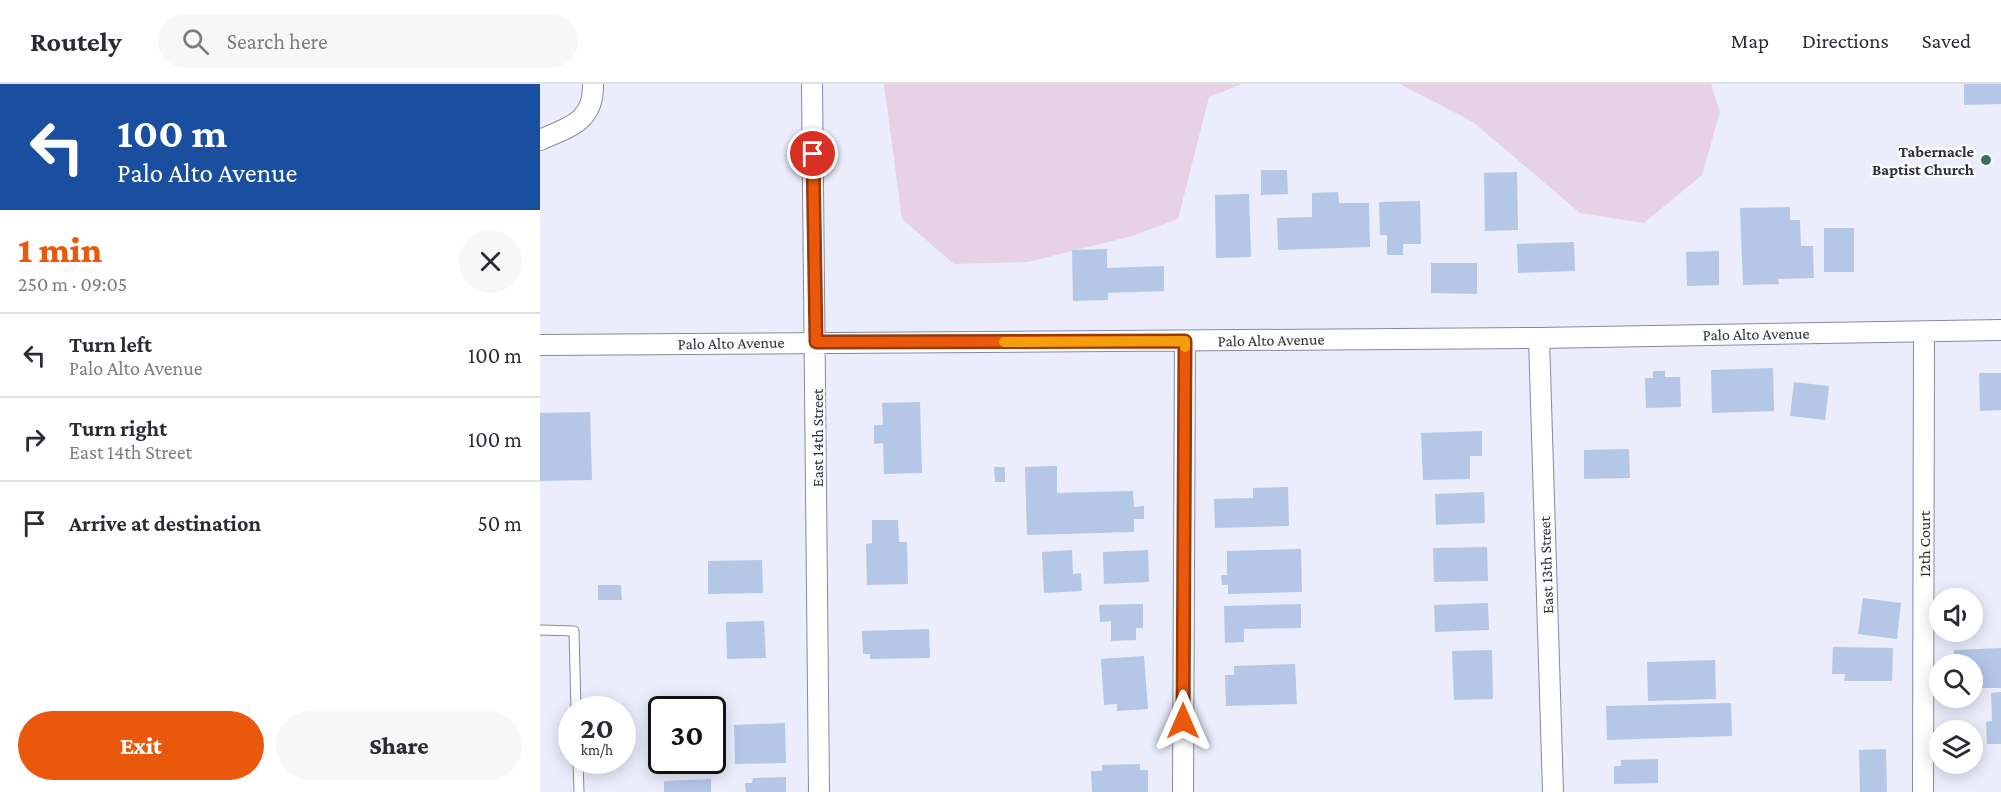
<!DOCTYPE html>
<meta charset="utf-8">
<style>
:root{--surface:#fff;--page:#f7f7f7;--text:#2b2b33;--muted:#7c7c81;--line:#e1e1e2;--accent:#ea580c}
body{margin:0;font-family:"Crimson Pro",serif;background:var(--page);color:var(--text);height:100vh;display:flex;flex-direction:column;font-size:22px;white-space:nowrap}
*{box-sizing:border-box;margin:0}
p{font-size:20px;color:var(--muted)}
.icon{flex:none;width:33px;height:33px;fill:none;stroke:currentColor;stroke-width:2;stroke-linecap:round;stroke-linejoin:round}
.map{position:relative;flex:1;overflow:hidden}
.sheet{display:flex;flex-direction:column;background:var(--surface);width:540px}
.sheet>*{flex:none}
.hud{background:#1a4fa0;color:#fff;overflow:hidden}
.fabs{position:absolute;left:1389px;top:504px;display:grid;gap:12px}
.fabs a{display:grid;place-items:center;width:54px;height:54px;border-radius:50%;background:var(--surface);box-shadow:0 3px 15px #0003;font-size:30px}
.speed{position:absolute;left:18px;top:612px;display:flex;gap:12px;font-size:30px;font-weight:700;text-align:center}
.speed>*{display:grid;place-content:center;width:78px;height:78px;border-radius:50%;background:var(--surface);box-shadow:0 3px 15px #0003;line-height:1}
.speed small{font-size:15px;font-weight:400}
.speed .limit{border:3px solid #111;border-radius:9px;background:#fff;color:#111}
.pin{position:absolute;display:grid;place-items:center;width:51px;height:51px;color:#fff;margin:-26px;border:3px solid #fff;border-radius:50%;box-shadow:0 2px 6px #0007}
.me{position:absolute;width:66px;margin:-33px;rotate:0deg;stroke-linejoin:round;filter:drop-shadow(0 0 4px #0008)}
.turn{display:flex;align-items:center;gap:21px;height:126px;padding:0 18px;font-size:27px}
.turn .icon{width:78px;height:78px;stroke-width:2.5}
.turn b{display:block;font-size:42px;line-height:51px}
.round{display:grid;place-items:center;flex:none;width:63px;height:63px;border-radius:32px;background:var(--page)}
.headline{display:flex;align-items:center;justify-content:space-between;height:102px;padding:0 18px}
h1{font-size:36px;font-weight:800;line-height:45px;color:var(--accent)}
.primary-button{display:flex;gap:12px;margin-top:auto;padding:12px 18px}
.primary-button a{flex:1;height:69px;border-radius:36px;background:var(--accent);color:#fff;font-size:24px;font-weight:800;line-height:69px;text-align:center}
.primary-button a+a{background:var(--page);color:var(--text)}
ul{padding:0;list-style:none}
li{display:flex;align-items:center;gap:18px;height:84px;padding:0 18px;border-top:2px solid var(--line)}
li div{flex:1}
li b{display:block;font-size:22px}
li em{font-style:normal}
header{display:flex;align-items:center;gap:36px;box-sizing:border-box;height:84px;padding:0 30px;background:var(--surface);border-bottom:2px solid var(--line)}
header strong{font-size:28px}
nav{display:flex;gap:33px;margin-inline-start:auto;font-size:21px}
.search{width:420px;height:54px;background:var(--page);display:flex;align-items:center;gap:15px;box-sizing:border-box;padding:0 21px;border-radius:33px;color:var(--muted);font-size:22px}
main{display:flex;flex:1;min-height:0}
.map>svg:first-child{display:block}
</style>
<header>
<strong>Routely</strong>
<div class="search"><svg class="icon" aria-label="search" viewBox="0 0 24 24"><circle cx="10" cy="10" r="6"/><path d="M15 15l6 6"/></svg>Search here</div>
<nav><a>Map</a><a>Directions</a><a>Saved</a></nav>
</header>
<main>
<section class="sheet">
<div class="hud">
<div class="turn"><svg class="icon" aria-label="left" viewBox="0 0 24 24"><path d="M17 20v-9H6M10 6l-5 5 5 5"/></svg><div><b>100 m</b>Palo Alto Avenue</div></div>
</div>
<div class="headline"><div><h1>1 min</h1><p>250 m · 09:05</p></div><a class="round"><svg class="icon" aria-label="close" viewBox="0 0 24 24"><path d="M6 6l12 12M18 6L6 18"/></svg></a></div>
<ul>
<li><svg class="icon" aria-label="left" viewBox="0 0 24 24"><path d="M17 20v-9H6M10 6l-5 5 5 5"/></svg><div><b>Turn left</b><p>Palo Alto Avenue</p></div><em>100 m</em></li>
<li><svg class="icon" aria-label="right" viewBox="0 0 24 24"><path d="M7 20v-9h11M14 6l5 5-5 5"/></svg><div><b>Turn right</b><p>East 14th Street</p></div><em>100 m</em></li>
<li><svg class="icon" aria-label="arrive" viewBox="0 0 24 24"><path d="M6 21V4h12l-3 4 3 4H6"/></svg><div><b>Arrive at destination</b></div><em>50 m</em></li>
</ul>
<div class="primary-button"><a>Exit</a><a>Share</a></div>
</section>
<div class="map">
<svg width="1461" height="708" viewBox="0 0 1461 708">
<rect width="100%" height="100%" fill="#ebecfc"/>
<path fill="#e6d2e4" d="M344,0H702L669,13L638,135L592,152L488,178L414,180L362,135Z
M860,0H1171L1180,28L1162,91L1104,139L1040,129L933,38Z"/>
<path fill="#b4c7e7" d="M1424,0H1461V20L1424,21Z
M721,86H747L748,110L721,111Z
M977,88L978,146L945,147L944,89Z
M798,108L799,119H829L830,163L738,166L737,134L772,133V109Z
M709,110L711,173L676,174L675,111Z
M880,117L881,160H863V171H847V151H840L839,118Z
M1250,123V136H1260L1261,162H1273L1274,194L1238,195L1239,200L1203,201L1200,124Z
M1284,144H1314V188H1284Z
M1034,158L1035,187L978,189L977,160Z
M567,165V184L624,182V207L568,209V216L533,217L532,166Z
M1179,167V201L1147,202L1146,168Z
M891,179H937V210L891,209Z
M1233,284L1234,327L1172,329L1171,286Z
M1113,287H1125V293H1140L1141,323L1106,324L1105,294H1113Z
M1439,289H1461V326L1440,327Z
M1254,298L1289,302L1285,336L1250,332Z
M380,318L382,389L344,390L343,359L334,360V341H343L342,319Z
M50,328L52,396L0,397V329Z
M942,347V372H930V395L883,396L881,349Z
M1089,365L1090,394L1044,395V366Z
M517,382V409L593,407L594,423L604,422V435H594V448L487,451L485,383Z
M454,383H465V398H455Z
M748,403L749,442L675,444L674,415L713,414V404Z
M944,408L945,439L896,441L895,410Z
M332,436H358L359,458H367L368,500L327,501L326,460L332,459Z
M947,463L948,497L894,498L893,464Z
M761,465L762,508L688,510V501H682L681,491H687V467Z
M532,466L533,490L541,489L542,507L504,509L502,468Z
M608,466L609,498L564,500L563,468Z
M222,476L223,509L168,510V477Z
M58,501H81L82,516H58Z
M1323,514L1361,519L1357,555L1318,550Z
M948,519L949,546L895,548L894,521Z
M595,520H603V544H596V556L571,557V537L560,538L559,521Z
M761,520V544L704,545V558L685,559L684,522Z
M224,537L226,574L187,575L186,538Z
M389,545L390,574L330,575V570H323L322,547Z
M1293,563L1353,564L1352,597H1304L1305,590H1292Z
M1461,564V604H1432V580H1415L1414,566Z
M952,566L953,615L914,616L912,567Z
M604,572L608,625L577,627V620L564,621L561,575Z
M1175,576L1176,615L1108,617L1107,578Z
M755,580L757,620L686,622L685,591H694V582Z
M1461,608V660H1447L1446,638L1452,637L1451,609Z
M1191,619L1192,652L1067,656L1066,622Z
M245,639L246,679L195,680L194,641Z
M1346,665L1347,708H1320L1319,666Z
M1118,675V699L1074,700V682H1081V676Z
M600,680V686H608V708H552L551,687H562V681Z
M246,693V708H206L205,699H212L213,694Z
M171,695V708H124V697Z"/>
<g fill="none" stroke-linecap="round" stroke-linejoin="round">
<defs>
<path id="lane" d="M0,546L34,547L36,626
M38,676L39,708"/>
<path id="street" d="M272,0L279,708
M0,56C29,43 54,38 53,0
M999,254L1013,708
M0,261L999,254L1461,246
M643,708L645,257
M1383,708L1384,248"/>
</defs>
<use href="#lane" stroke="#8889a1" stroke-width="11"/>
<use href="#street" stroke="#8889a1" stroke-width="22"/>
<use href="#lane" stroke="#fff" stroke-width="9"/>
<use href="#street" stroke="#fff" stroke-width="20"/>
</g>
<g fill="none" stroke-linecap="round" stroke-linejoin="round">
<defs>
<path id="route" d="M273,70L276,258L645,257L643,637"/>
</defs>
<use href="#route" stroke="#983908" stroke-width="15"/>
<use href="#route" stroke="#ea580c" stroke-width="10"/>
<path stroke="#f59e0b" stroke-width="10" d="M464,258L645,257V263"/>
</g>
<circle fill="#35725e" stroke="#fbfbfb" stroke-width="2" cx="1446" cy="76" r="6"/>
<g text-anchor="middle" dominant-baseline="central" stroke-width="5" stroke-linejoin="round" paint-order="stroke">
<g font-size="16" font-weight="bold" fill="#2d2e38" stroke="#fbfbfb" text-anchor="end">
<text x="1434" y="67">Tabernacle<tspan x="1434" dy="18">Baptist Church</tspan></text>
</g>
<g font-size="16" fill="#2d2e38" stroke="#fbfbfb">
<text transform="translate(1216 250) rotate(-1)">Palo Alto Avenue</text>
<text transform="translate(731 256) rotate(-1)">Palo Alto Avenue</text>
<text transform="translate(191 259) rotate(-1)">Palo Alto Avenue</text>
<text transform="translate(277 354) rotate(-90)">East 14th Street</text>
<text transform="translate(1384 460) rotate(-90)">12th Court</text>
<text transform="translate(1006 481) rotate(-92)">East 13th Street</text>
</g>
</g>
</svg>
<div class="fabs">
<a><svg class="icon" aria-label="sound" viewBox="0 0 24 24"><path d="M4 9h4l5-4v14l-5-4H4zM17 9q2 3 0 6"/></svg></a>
<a><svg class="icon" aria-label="search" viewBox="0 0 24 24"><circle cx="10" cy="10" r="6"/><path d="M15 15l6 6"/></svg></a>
<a><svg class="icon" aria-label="layers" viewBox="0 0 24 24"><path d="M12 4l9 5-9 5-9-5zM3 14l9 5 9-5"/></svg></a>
</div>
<div class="speed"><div>20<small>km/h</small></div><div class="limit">30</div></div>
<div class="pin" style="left:273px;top:70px;background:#d93025"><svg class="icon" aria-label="arrive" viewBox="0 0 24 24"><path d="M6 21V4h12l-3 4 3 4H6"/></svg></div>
<svg class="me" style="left:643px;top:637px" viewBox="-20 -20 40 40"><path d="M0-17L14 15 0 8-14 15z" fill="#ea580c" stroke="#fff" stroke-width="4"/></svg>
</div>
</main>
